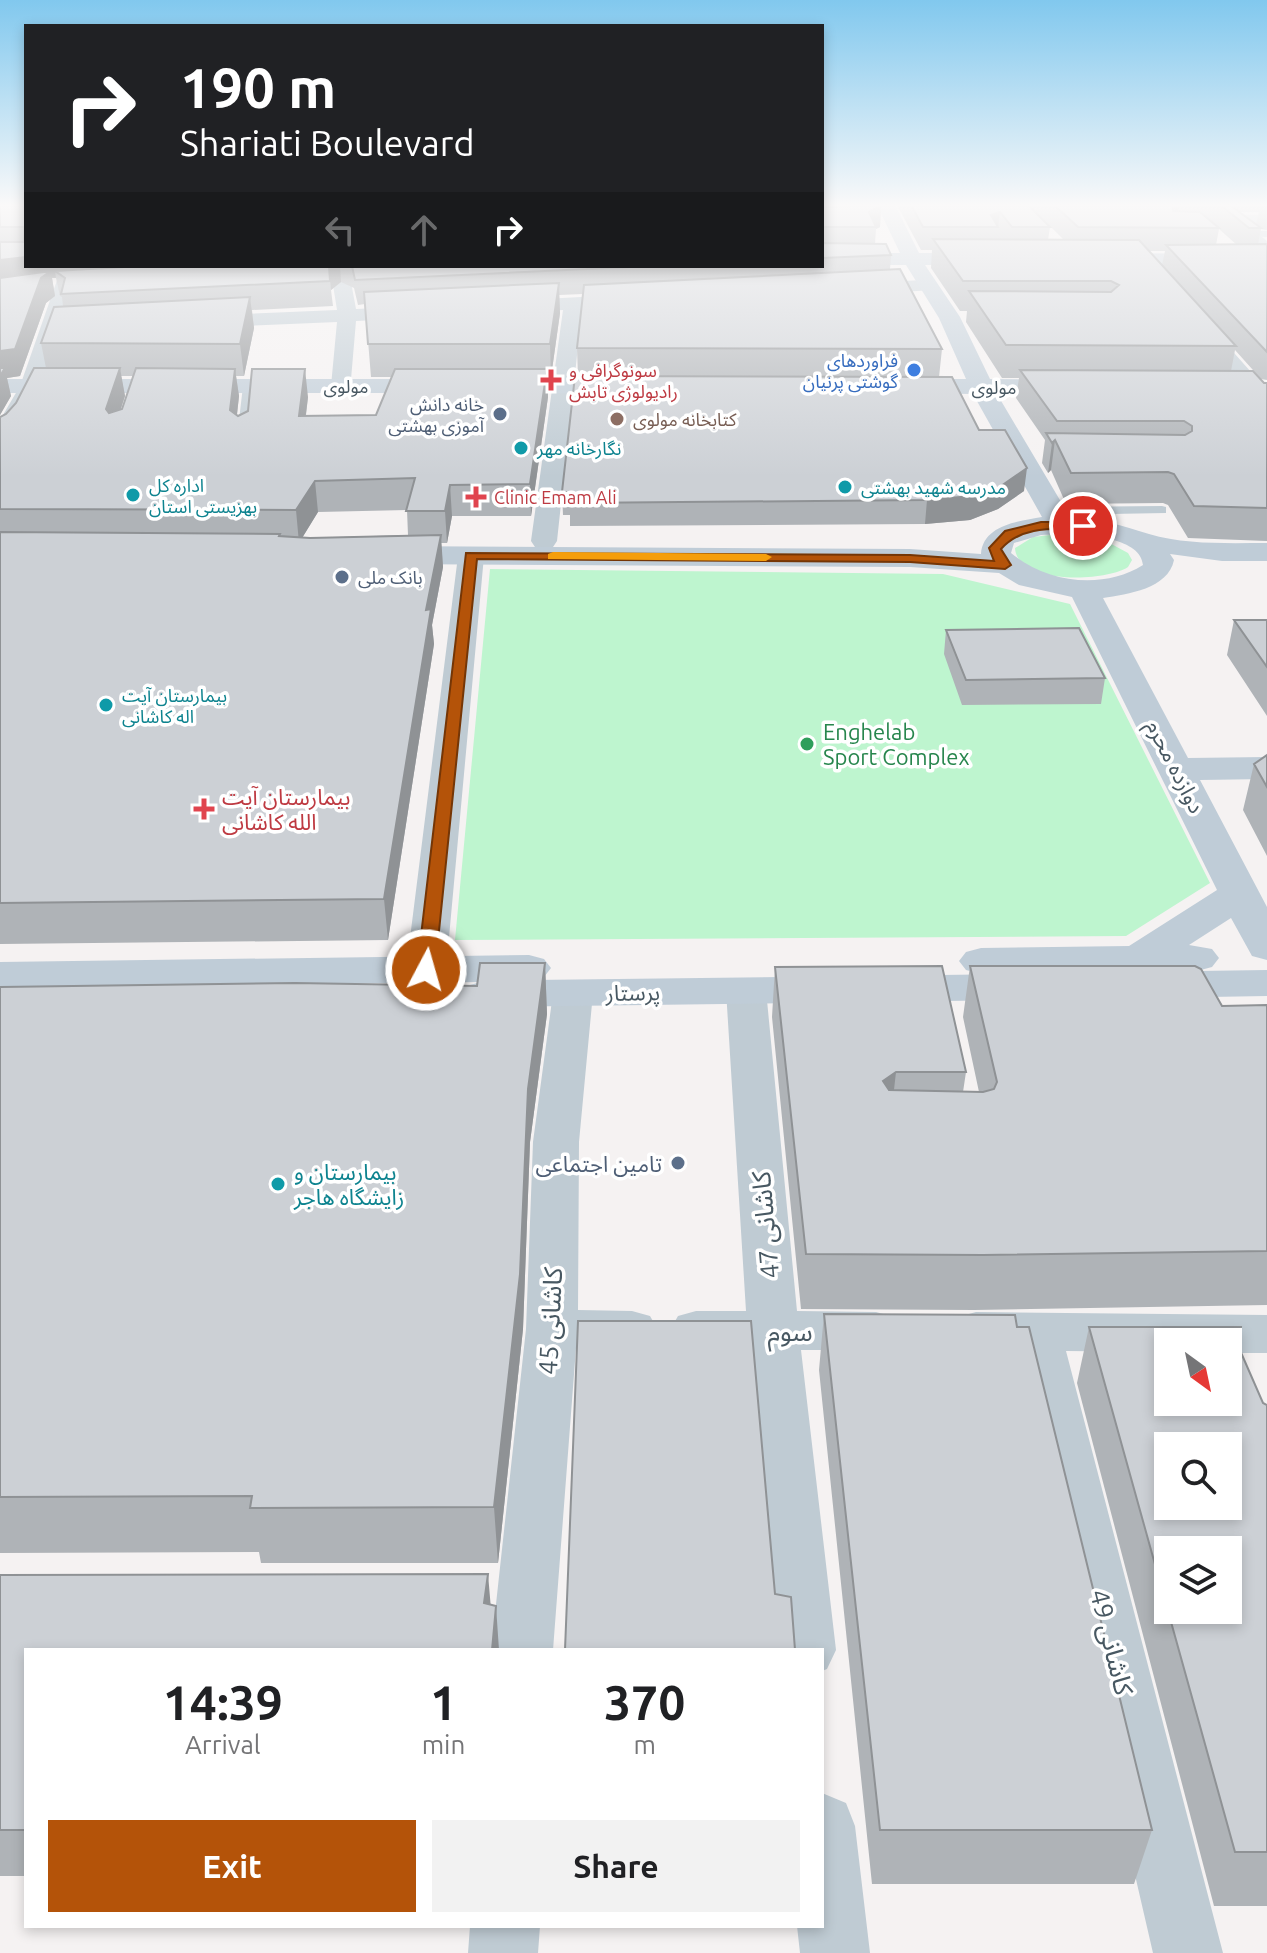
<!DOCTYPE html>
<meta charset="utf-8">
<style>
:root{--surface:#fff;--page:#f2f2f2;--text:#202124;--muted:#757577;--accent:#b45309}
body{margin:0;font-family:Ubuntu,"Noto Sans Arabic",sans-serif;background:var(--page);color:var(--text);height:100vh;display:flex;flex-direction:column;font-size:30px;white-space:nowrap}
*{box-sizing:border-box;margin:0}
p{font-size:26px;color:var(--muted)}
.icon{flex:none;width:44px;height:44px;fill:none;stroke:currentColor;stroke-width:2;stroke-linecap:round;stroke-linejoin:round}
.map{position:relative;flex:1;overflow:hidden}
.drawer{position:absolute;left:24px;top:1648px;width:800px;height:280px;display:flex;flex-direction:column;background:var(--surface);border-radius:0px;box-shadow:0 4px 12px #0003}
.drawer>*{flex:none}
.banner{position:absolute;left:24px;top:24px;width:800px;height:244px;border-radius:0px;box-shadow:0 4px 12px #0003;background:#202124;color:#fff;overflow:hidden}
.needle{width:52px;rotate:147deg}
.fabs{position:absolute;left:1154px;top:1328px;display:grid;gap:16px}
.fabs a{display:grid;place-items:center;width:88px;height:88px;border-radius:0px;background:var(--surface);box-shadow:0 4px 12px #0003;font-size:40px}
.pin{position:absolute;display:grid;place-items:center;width:68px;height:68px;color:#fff;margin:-34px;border:4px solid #fff;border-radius:50%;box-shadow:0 2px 8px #0007}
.me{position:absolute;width:88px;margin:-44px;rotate:6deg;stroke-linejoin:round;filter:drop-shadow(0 0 6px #0008)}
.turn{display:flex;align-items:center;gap:28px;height:168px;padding:0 24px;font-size:36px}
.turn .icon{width:104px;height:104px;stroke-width:2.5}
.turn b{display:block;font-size:56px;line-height:68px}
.lanes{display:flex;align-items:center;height:76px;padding:0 24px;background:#0003;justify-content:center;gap:40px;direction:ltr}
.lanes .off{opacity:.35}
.eta{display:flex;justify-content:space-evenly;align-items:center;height:136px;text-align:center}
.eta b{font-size:48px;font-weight:700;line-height:56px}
.cta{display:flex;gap:16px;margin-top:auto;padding:16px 24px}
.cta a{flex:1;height:92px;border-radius:0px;background:var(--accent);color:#fff;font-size:32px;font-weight:700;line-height:92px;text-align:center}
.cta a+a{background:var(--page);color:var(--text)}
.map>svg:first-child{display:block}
</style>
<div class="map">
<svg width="1267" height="1953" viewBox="0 0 1267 1953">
<rect width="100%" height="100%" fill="#f5f2f2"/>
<path fill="#bef5cf" d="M1067,533L1104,540L1128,553L1132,560L1128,567C1106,582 1017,585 1015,548L1033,537Z
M490,569L943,574L1070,604L1210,883L1126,936L455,940Z"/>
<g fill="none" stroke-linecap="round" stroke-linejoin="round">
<path fill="#bfcbd3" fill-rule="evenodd" d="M1249,231H1267V237L1246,236Z
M248,383L253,386L249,437L243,440L237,437L243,386Z
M1162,506L1166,507V513L1054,515L1048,511L1054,507Z"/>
<path fill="#bfcbd3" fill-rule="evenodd" d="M1231,215H1267V225H1247L1267,241V255L1225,223V217Z
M62,266H80C69,299 32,439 0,447V420L20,386Z
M330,266H348L356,309L419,306L429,312L419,318L356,321L350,391L342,392L331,386L337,322L199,328L189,322L199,316L337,310Z
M926,280L935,286L933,290L854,295L845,289L854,283Z
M635,294L642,296V304L582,309L557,541L553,547H535L531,541L563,310L507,313L497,307L507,301Z
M1196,316L1203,318L1267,390V410L1259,408L1189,326L1186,322Z
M471,548L480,550L484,556L446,970L440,978L426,982L412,978L406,970L458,556L462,550Z
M746,978L760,981L766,990L797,1311L876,1312L894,1317L902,1331L894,1345L876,1350H801L836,1650L827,1669L822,1671V1650H774L749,1349H696L678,1344L670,1330L678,1316L696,1311H746L726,990L732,981Z
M573,981L587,984L593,993L579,1142L578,1310L632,1311L650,1316L658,1330L650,1344L632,1349L576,1348L553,1650H491L526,1329L533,1142L553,993L559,984Z
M976,1312L1267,1315V1353H1228V1342H1168V1352L1066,1351L1223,1953H1153L1014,1351L976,1350L958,1345L950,1331L958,1317Z
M822,1793L846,1803L855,1826L870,1953H800L797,1926H822Z
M470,1926H540L538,1953H468Z"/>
<path fill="#bfccd7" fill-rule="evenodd" d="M876,203H894L919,253H993L1003,259L993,265H925L960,317L990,379L1078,380L1090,387L1078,394H997L1070,517C1099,518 1122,526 1149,534C1185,545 1229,543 1267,543V561H1222L1170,554L1174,560C1168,589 1128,594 1103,598L1188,758L1267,757V779L1200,780L1267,907V960L1252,956L1231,918L1189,945L1212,949L1219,958L1212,967L1197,971L1267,970V996L1150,998L1134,994L1128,985L1134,976L1165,971L981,974L966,970L959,961L966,952L981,948L1129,946L1217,890L1072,597L1019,585L999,573L910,567L382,564L372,561L367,555L372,549L382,546L910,549L981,554C983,525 1019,521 1042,517L973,394L898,393L886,386L898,379H966L939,318L906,265H822V253H900ZM1041,535C1065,534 1140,532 1143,565C1103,590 1047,583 1011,553L1014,543Z
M1097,253L1267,254V266L1090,263L1087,259Z
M0,379H634L646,386L634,393H0Z
M529,955L544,959L551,968L544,977L533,980L1025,974L1041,978L1047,987L1041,996L1025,1000L486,1007L470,1003L464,994L470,985L481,982L0,988V962Z"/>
</g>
<path fill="#afb3b7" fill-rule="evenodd" d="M0,203H26V266H822V203H881L880,227L876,229L875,244L891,255L890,269L942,349L939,377L1024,491L998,509L970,520L925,524L570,526V515H563L562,492L578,376L577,348L583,294L559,295L560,313L551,377H547L548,397L531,516H452L447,543H441L443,567L432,625L434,644L388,940L0,944V417L6,414L46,368L41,343L63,306L62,297L60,296L56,278H52L55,296L46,303L20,376L7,378L11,396L0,415ZM341,282L354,288L358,305L365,304L371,377H392L376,415H306L308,397L238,416L237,415L239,396L236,376H244L254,328L252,310L333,306L331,290ZM121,376H133L122,409H121L125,396ZM407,510L408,535L302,538L318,512Z
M896,203H1267V230L1261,229L1258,244H1267V380L1261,379L1235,350L1231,371L1267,383V541L1188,538L1168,505L1163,503L1066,504L1051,470L1048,473L1042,463L1045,440L1016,398L1019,378H1002L966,322L967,311H960L931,268L932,250H921ZM1032,208L1064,240H1048L1050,227ZM1240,212H1259L1256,224ZM1219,229L1237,245H1216ZM1148,251H1165L1162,265Z
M1234,620H1267V716L1227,655Z
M946,630L1105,678L1101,704L962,705L944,654Z
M1267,755V856L1243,810L1254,764Z
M545,963L547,1014L530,1142L523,1329L498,1563H261L259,1552L0,1553V987L477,986Z
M970,966L1222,1006L1267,1005V1305L974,1310L801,1309L772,1017L775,967L966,1072L963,1092H979L963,1017Z
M824,1314L1152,1830L1134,1884H872L819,1370Z
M1089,1327L1239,1348L1263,1403L1267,1405V1906H1214L1077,1383Z
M0,1575L26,1650V1876H0Z"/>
<path fill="#8f9295" d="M1172,203H1180L1177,219L1169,221Z
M881,205L880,227L876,229V227L869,212Z
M1000,212L998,227L991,215Z
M26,257V266H275L55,271L56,278H52L55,296L46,303L20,376L7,378L11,396L0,415V260Z
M329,266H340L341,282L331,290Z
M559,283L560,313L551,377L550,344Z
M250,297L254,328L244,376L240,344Z
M120,368L125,396L111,438L106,409Z
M235,369L239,396L234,440L230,410Z
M305,369L308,397L302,445L299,416Z
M547,369L548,397L531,516L530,484Z
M1055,440L1051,470L1048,473L1052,443Z
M1027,468L1024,491L998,509L970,520L925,524L927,500Z
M315,481L318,512L299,543L296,510Z
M450,485L452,516L447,543L445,511Z
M441,535L443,567L432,625L434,644L388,940L384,899L426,610Z
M545,963L547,1014L530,1142L523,1329L498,1563L494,1507L528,1089Z
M896,1072L890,1125L883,1081Z
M488,1574L492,1621L484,1603Z
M496,1606L499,1650H492Z"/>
<path fill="#ccd0d5" stroke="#8f9295" stroke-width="2" fill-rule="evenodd" d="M0,203H26V257L0,260V242H24V227H0Z
M822,203L823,207L881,205L869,212L876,227H823L822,238Z
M910,203H1026L1050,227H1012L1000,212L991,215L998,227H923Z
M1052,203H1173V211L1200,212L1219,228L1078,227Z
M1218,203H1227L1261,228H1249Z
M933,239L1139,240L1236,346L1006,345L969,291L1111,292L1119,285L1111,281H963Z
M822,243L886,244L891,255L822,258Z
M1267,244V352L1166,245Z
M142,266H329L330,281L61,294L65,278L55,271Z
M352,266H651L355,280Z
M900,269L942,349L577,348L584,285Z
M51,271L41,278L15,349L0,351V278Z
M559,283L550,344H368L364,292Z
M250,297L240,344L41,343L54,307Z
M0,368H5L0,376Z
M34,368H120L106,409L109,413L122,409L136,368L235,369L230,410L238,416L248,411L252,369H305L299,416L376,415L395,369H547L530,484L450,485L445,511H406L415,478L315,481L296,510L0,509V417L6,414L16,403Z
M1020,370L1253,371L1264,383H1267V508L1194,506L1174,474L1168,472L1071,473L1055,440L1052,443L1046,433L1185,435L1192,431V426L1184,421H1057Z
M575,376L952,377L979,430H1005L1027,468L1001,486L972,496L927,500L570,503L572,492H562Z
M0,532L280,534L279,536L310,538L441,535L426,610L431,609L384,899L0,903Z
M1234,620H1267V667Z
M1079,628L1105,678L966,680L946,630Z
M1267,755V787L1254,764Z
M480,963H545L528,1089L520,1274L494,1507L250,1508L252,1496L0,1497V987L295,983L477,986Z
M942,966L966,1072H896L883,1081L889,1090L983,1092L994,1089L997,1082L970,966H1195L1201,969L1222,1006L1267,1005V1251L983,1255L806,1254L775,967Z
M824,1314L1015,1315L1017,1327H1029L1152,1830H880Z
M578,1321H751L775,1594L791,1597L795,1650H565Z
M1089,1327H1241L1239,1348L1263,1403L1267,1405V1852H1235ZM1168,1342H1228V1402H1168ZM1168,1446H1228V1506H1168ZM1168,1550H1228V1610H1168Z
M488,1574L484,1603L496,1606L492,1650H26V1830H0V1575Z"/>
<linearGradient id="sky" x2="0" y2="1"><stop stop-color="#81c8ee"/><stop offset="0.43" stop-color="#faf9f9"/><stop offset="1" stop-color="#faf9f9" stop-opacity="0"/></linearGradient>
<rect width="1267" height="477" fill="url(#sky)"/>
<path fill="#b45309" stroke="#753606" stroke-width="2" d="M1041,522H1083L1089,526L1083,529C1053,529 1023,525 1001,549L1011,565L1005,569L910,562L477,559L435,970L432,973H419L417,970L466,553L910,555L994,561L989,548L1005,531Z"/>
<path fill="#f59e0b" d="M553,552L766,554L772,557L766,561L548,559V554Z"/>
<circle fill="#3f7fe0" stroke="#fff" stroke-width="3" cx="914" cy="370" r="8"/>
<g fill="#e0444e" stroke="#fff" stroke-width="3">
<path d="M547 368h8v8h8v8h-8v8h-8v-8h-8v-8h8z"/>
<path d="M472 485h8v8h8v8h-8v8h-8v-8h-8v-8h8z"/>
<path d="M200 797h8v8h8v8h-8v8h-8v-8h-8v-8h8z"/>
</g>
<g fill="#5c6f8a" stroke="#fff" stroke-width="3">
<circle cx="500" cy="414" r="8"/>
<circle cx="342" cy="577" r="8"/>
<circle cx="678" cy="1163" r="8"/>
</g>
<circle fill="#8d6e63" stroke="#fff" stroke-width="3" cx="617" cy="419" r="8"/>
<g fill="#0f9aa8" stroke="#fff" stroke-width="3">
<circle cx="521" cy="448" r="8"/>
<circle cx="845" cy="487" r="8"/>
<circle cx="133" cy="495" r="8"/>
<circle cx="106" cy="705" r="8"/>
<circle cx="278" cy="1184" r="8"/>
</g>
<circle fill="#2e9e5b" stroke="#fff" stroke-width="3" cx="807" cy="744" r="8"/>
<g text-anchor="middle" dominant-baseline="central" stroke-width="7" stroke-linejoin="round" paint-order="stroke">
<g font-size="18" fill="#366cbe" stroke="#fff" text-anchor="end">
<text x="898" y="360">فراوردهای<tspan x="898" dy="21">گوشتی پرنیان</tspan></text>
</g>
<g font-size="18" fill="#be3a42" stroke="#fff" text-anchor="start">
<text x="569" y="370">سونوگرافی و<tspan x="569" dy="21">رادیولوژی تابش</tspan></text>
<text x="494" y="497">Clinic Emam Ali</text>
</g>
<g font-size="18" fill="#485862" stroke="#fff">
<text x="346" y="386">مولوی</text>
<text x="994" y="387">مولوی</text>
</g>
<g font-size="18" fill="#4e5e75" stroke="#fff" text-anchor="end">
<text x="484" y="404">خانه دانش<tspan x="484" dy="21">آموزی بهشتی</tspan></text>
<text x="358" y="577" text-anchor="start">بانک ملی</text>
</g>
<g font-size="18" fill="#785e54" stroke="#fff" text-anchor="start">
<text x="633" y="419">کتابخانه مولوی</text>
</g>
<g font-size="18" fill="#0d838f" stroke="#fff" text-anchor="start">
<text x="537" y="448">نگارخانه مهر</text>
<text x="149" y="485">اداره کل<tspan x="149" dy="21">بهزیستی استان</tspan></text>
<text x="861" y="487">مدرسه شهید بهشتی</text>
<text x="122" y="695">بیمارستان آیت<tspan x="122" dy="21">اله کاشانی</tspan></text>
</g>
<g font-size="22" fill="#27864d" stroke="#fff" text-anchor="start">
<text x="823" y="731">Enghelab<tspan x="823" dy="25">Sport Complex</tspan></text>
</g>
<g font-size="22" fill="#485862" stroke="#fff">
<text transform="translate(1176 766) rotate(63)">دوازده محرم</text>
<text transform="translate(633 992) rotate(-1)">پرستار</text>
</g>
<g font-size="22" fill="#be3a42" stroke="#fff" text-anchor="start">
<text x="222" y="796">بیمارستان آیت<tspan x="222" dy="25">الله کاشانی</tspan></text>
</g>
<g font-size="22" fill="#4e5e75" stroke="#fff" text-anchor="end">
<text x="662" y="1163">تامین اجتماعی</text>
</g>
<g font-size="22" fill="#0d838f" stroke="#fff" text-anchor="start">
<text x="294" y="1171">بیمارستان و<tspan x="294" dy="25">زایشگاه هاجر</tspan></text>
</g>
<g font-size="26" fill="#485862" stroke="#fff">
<text transform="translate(765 1225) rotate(-95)">کاشانی 47</text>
<text transform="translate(550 1321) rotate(-87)">کاشانی 45</text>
<text x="790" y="1331">سوم</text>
<text transform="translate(1112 1642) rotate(76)">کاشانی 49</text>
</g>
</g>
</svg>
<div class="fabs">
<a><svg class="needle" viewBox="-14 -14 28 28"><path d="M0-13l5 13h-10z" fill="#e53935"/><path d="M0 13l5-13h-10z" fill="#757577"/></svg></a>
<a><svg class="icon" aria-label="search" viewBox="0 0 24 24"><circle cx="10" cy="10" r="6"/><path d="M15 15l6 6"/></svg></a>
<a><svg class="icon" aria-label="layers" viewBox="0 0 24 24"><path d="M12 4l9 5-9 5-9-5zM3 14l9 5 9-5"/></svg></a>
</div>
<div class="pin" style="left:1083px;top:526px;background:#d93025"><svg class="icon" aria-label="arrive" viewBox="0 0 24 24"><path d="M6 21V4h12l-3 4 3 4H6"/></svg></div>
<svg class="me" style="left:426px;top:970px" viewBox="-20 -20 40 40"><circle r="17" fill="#b45309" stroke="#fff" stroke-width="3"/><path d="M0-11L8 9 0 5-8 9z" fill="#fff"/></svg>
<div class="banner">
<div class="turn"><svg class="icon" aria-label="right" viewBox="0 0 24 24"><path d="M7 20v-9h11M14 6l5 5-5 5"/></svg><div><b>190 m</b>Shariati Boulevard</div></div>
<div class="lanes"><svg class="icon off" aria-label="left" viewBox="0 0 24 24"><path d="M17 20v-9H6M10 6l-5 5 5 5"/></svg><svg class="icon off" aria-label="ahead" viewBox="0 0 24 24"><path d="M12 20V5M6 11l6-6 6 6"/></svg><svg class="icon" aria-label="right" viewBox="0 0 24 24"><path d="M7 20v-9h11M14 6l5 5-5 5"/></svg></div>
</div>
<section class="drawer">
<div class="eta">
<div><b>14:39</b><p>Arrival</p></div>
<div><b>1</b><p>min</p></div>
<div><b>370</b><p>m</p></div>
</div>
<div class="cta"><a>Exit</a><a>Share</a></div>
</section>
</div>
